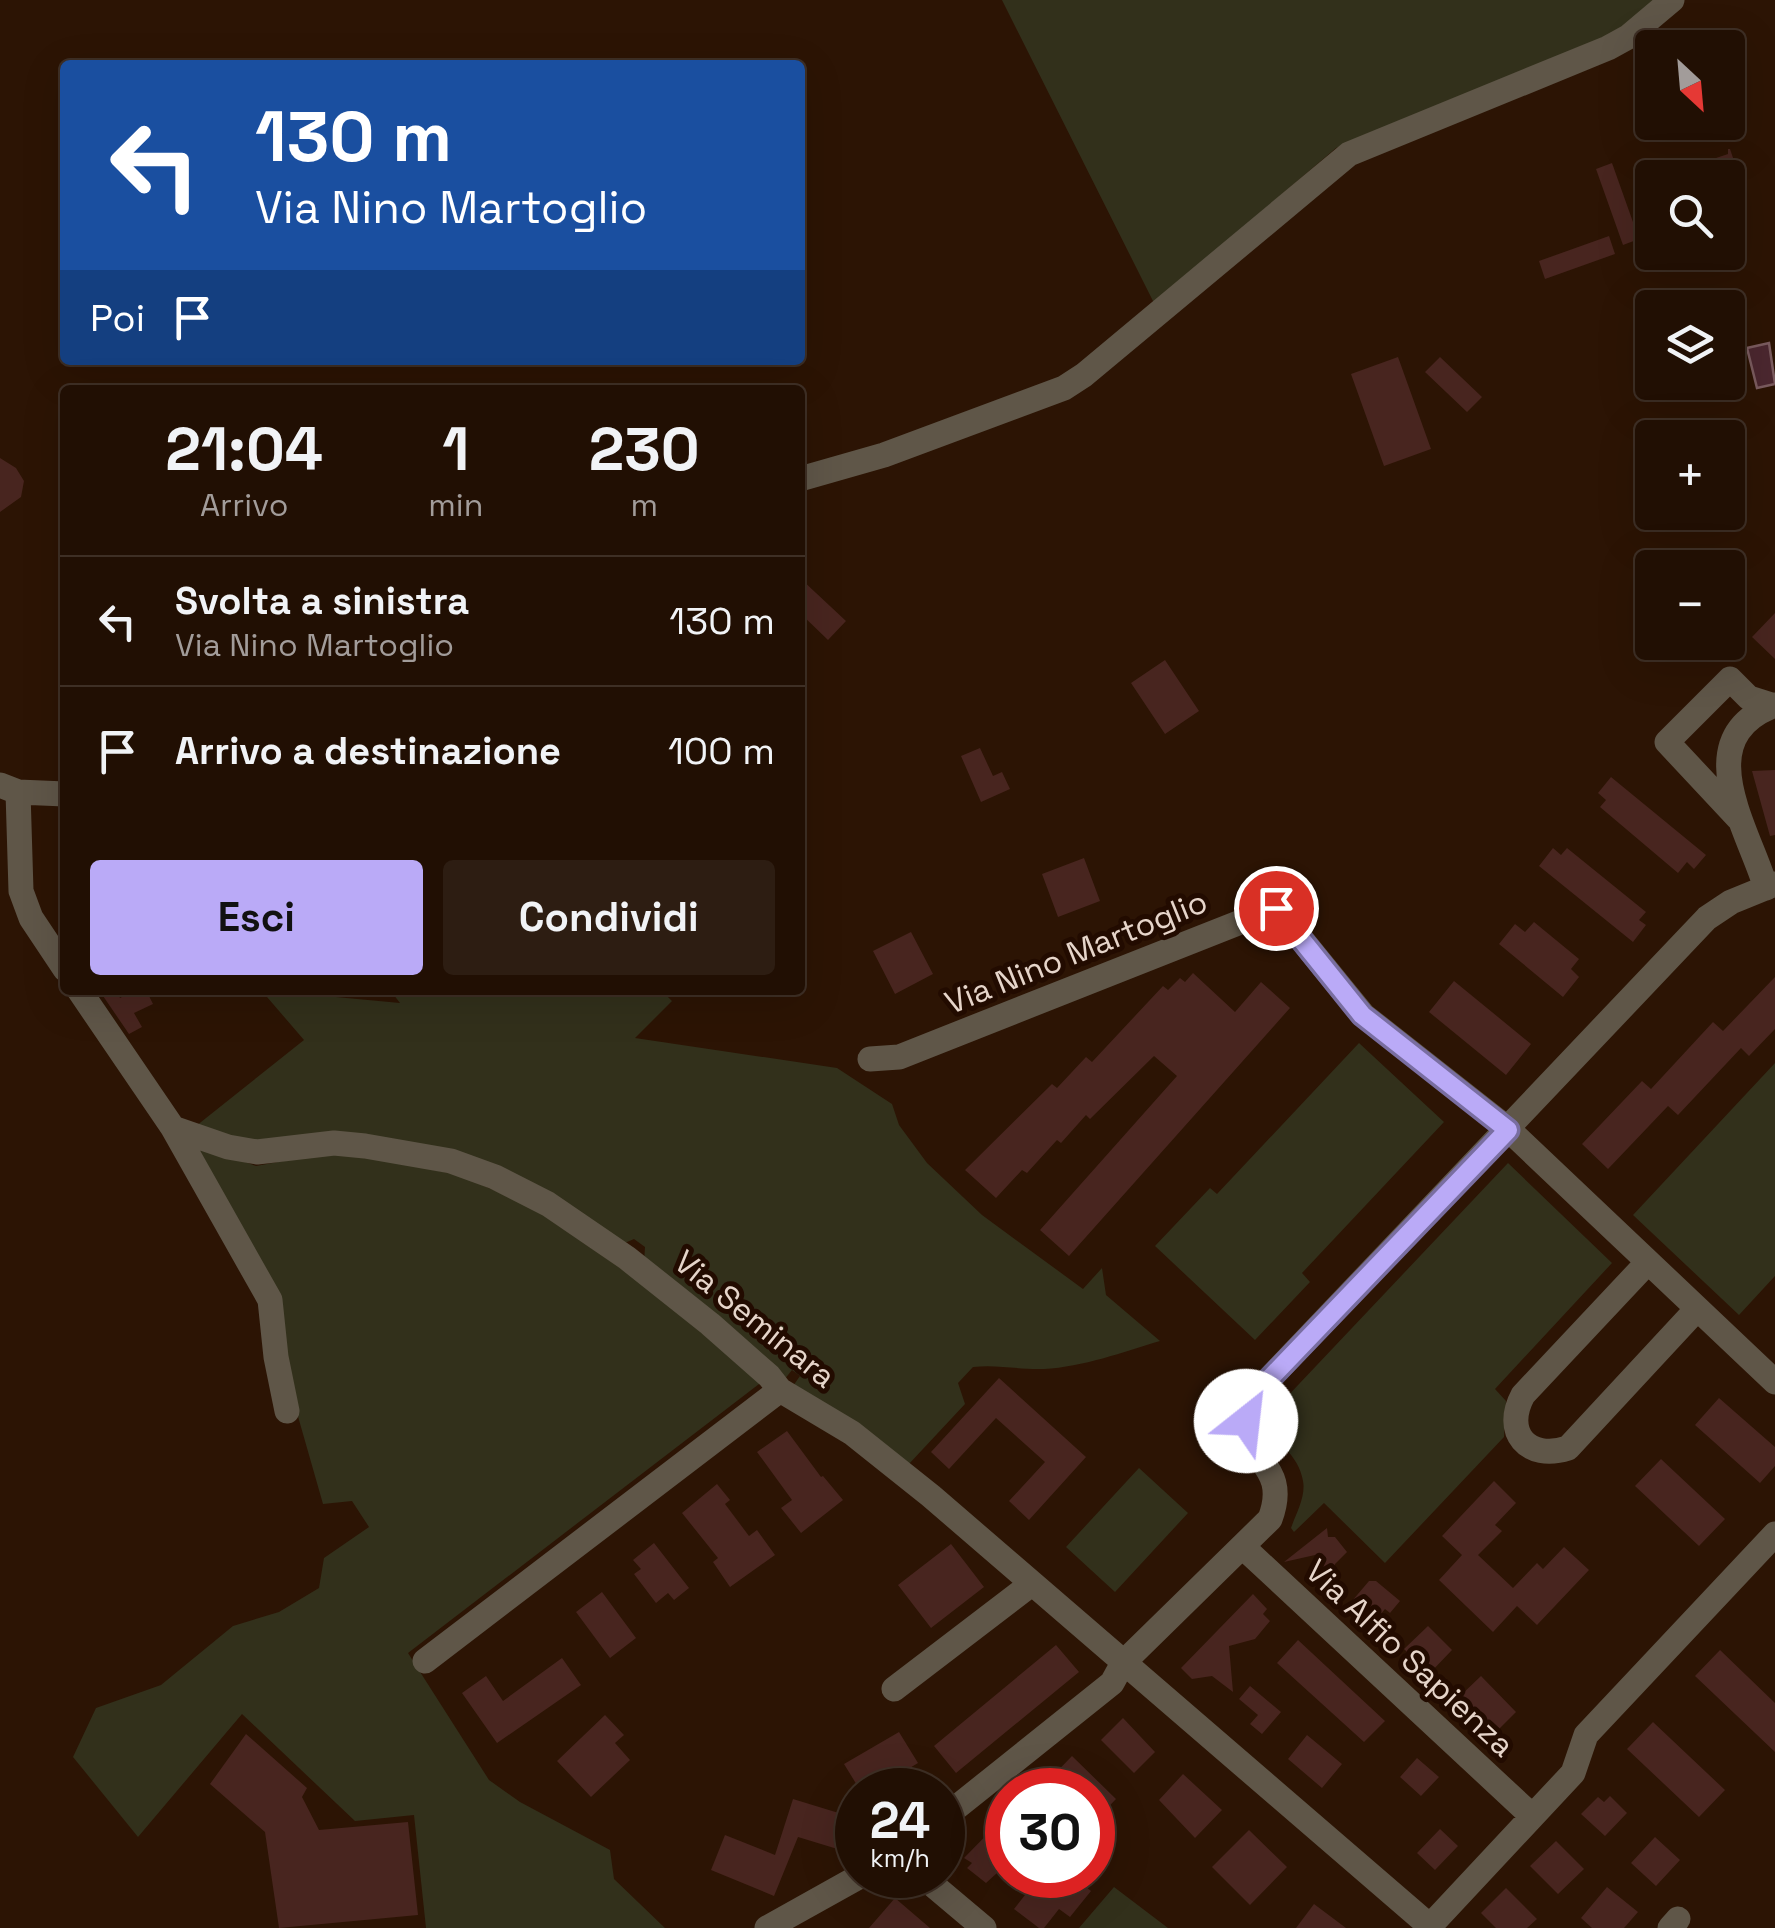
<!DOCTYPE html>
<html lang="it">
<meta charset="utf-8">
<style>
:root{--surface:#210f03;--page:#2d1d12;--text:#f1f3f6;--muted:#a29c9a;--line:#3e2f25;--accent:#baaaf7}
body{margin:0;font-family:"Space Grotesk",sans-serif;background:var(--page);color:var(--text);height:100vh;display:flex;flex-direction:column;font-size:38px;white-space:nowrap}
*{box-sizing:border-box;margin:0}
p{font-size:32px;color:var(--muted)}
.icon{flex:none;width:55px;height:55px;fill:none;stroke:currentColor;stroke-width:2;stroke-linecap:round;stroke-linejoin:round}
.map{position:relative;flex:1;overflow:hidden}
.drawer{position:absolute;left:60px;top:385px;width:745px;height:610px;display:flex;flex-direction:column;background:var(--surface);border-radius:10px;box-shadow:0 10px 40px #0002,0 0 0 2px var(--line)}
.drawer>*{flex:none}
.banner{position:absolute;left:60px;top:60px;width:745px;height:305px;border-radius:10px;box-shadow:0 10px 40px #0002,0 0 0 2px var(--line);background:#1a4fa0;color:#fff;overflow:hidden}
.needle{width:65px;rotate:154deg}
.buttons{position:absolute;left:1635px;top:30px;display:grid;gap:20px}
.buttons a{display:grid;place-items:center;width:110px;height:110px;border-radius:10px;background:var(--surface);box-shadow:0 10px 40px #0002,0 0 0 2px var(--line);font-size:50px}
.speed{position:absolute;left:835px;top:1768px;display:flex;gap:20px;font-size:50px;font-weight:700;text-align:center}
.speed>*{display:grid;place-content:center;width:130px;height:130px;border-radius:50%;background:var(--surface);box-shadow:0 10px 40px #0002,0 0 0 2px var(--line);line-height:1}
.speed small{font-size:25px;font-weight:400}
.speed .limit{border:15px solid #d22;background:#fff;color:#111}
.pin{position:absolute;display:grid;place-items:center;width:85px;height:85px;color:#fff;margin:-42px;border:5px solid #fff;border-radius:50%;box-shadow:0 2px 10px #0007}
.me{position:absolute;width:110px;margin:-55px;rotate:29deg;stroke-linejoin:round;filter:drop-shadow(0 0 8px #0008)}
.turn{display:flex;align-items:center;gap:35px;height:210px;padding:0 30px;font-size:45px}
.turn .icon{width:130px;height:130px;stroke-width:2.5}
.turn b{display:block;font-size:70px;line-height:85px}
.then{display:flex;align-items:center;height:95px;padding:0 30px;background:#0003;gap:20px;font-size:38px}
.eta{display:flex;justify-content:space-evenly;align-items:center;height:170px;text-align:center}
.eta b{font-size:60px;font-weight:800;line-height:70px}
.primary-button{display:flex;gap:20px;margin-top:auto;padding:20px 30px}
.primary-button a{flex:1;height:115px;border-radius:10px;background:var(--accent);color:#111;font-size:40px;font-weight:800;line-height:115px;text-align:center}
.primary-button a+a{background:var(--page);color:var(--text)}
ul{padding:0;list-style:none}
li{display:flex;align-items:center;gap:30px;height:130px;padding:0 30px;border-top:2px solid var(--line)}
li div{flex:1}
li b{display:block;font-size:38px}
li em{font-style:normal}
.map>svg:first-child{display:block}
</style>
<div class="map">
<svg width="1775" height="1928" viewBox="0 0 1775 1928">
<rect width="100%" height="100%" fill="#2c1404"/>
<path fill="#32301b" d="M1002,0H1659L1624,29L1567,57L1336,148L1154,303Z
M261,990L400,1003L390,990H661L672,1001L635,1038L837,1068L892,1104L899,1125L927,1163L982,1215L1083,1289L1102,1268L1106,1295L1160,1341C1123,1352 1083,1367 1044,1369C1020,1370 997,1364 973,1367L958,1383L965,1404L908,1465L793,1386L800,1376L792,1370L784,1380L644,1263L645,1247L634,1239L620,1245L493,1168L258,1144L196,1126L304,1040Z
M1359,1043L1444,1122L1302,1273L1310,1282L1255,1340L1155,1246L1210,1188L1217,1194Z
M1775,1063V1276L1739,1315L1633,1215Z
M194,1143L256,1166L338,1151L459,1175L530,1206L674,1305L763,1381L408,1653L489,1780L520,1802L610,1850L614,1879L665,1928H426L414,1815L355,1821L242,1714L138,1837L73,1757L96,1708L161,1685L233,1626L279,1612L319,1588L324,1558L369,1527L352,1501L323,1504L297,1413L279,1307Z
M1508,1163L1612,1263L1495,1389L1506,1401L1504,1437L1385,1563L1324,1503L1294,1532L1291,1528C1296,1514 1306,1496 1303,1481C1298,1446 1258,1440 1282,1402Z
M1139,1468L1188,1513L1115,1592L1066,1547Z
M1114,1887L1168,1928H1079Z"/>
<path fill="#4b272f" stroke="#7a5b5e" stroke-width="2.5" d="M1769,343L1775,384L1757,388L1747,348Z"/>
<path fill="#48251f" d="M1728,149H1730L1746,196L1728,202V178H1710L1704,162L1728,154Z
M1612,163L1639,239L1623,245L1596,169Z
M1609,236L1615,254L1545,279L1539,261Z
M1398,357L1431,449L1384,466L1351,374Z
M1440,357L1482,397L1467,412L1425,372Z
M0,458L16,468L24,481L21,497L0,512Z
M800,578L846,621L828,640L800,613Z
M1775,613V659L1752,637Z
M1165,660L1199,711L1165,734L1131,683Z
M980,748L993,776L1002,772L1010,789L981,802L961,756Z
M1775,770V835L1770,836L1752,771Z
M1611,777L1706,855L1694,869L1687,862L1678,873L1600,807L1606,800L1598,793Z
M1553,848L1561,855L1567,848L1646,912L1639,920L1646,925L1633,942L1539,866Z
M1084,858L1100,901L1058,917L1042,874Z
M1534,922L1579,959L1571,969L1579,977L1563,997L1499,944L1515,924L1525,932Z
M911,932L933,974L895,994L873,951Z
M1193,973L1235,1012L1261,982L1290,1008L1069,1256L1040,1230L1177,1076L1154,1056L1090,1119L1086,1115L1061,1143L1057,1140L1027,1173L1022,1170L996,1198L965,1170L1052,1084L1057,1088L1086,1057L1092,1062L1163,986L1168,990L1180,978L1185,982Z
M1775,977V1029L1749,1056L1741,1048L1678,1115L1668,1106L1608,1169L1582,1144L1642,1081L1651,1089L1713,1022L1723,1031Z
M1454,981L1531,1044L1506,1075L1429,1012Z
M107,990H116L120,998L135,990H146L153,1004L134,1013L142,1027L129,1034L101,993Z
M999,1378L1086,1457L1029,1520L1009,1501L1045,1462L996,1418L949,1469L931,1452Z
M1719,1398L1775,1447V1466L1760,1483L1695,1425Z
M787,1431L821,1477L823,1476L843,1500L801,1533L781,1508L792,1500L757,1452Z
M1661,1459L1725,1519L1699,1546L1635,1486Z
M1494,1481L1516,1503L1495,1525L1502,1531L1478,1555L1513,1588L1537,1563L1543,1569L1564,1547L1589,1570L1537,1625L1517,1606L1493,1632L1439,1580L1462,1555L1442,1536Z
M717,1484L730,1500L725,1504L749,1536L757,1530L775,1555L730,1587L713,1562L718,1558L682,1513Z
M1327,1528L1328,1537H1335L1347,1552L1335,1564L1334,1572L1318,1573L1315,1555L1284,1562Z
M654,1543L689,1588L674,1600L668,1593L656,1603L634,1574L641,1569L633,1560Z
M951,1544L984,1587L931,1628L898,1585Z
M1369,1581H1376L1400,1601L1390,1613L1385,1609L1375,1621L1352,1601Z
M602,1592L636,1638L610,1658L576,1612Z
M1253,1594L1267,1609L1263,1614L1270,1621L1255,1639L1229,1646L1233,1692L1212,1676L1192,1679L1181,1668Z
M1428,1626L1452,1650L1429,1674L1404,1649Z
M1298,1640L1385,1721L1364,1742L1277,1663Z
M1056,1645L1079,1672L956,1773L934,1746Z
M1720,1650L1775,1703V1752L1695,1676Z
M562,1658L581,1685L497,1743L462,1693L486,1676L503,1701Z
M1481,1676L1516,1712L1495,1733L1459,1697Z
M1250,1686L1281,1712L1262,1734L1250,1724L1258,1715L1239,1699Z
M605,1715L624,1735L615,1743L630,1760L591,1797L557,1761Z
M1123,1718L1155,1752L1134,1773L1101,1740Z
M1653,1722L1725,1790L1699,1817L1627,1749Z
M899,1732L918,1763L873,1790H860L844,1764Z
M246,1734L307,1788L302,1797L319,1830L408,1822L418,1915L279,1928L265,1832L210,1784Z
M1307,1735L1342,1764L1322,1788L1288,1759Z
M1072,1756L1116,1799L1092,1824V1790H1039Z
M1417,1758L1439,1777L1421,1796L1400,1777Z
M1183,1774L1222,1810L1195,1838L1159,1800Z
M1610,1796L1627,1813L1605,1836L1581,1814L1598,1797L1604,1802Z
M793,1799L855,1818L844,1851L798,1837L774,1896L711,1870L725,1835L775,1855Z
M1008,1813V1863L986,1883L967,1868L972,1863L964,1858Z
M1440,1829L1458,1846L1435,1870L1417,1853Z
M1249,1830L1287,1867L1250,1905L1212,1867Z
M1655,1837L1680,1860L1656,1886L1631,1863Z
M1556,1841L1584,1869L1558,1894L1530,1866Z
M1048,1875H1071L1091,1891L1070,1917L1059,1909L1044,1928H1039L1014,1909L1032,1886L1037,1889Z
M1607,1887L1638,1912L1624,1928H1592L1581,1918Z
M1506,1888L1537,1919L1527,1928H1496L1481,1913Z
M895,1898L930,1928H869Z
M1314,1904L1346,1928H1296Z"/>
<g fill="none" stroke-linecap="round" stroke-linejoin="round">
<path stroke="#5f5648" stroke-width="25" d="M800,479L884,455L1064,388L1084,375L1349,154L1608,48L1628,37L1672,0
M0,785L18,792L65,794
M18,792L21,891L31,918L65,969
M1738,818L1667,742L1730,679L1749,698L1771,705
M1766,888C1748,828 1687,738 1775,705
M79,990L173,1128L228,1147L257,1152L334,1143L365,1146L451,1161L495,1177L548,1204L627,1258L710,1324L769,1376L780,1390L852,1433L931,1496L1432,1928
M870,1059L899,1057L1276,908L1363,1015L1508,1129L1775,1382
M173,1128L270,1300L276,1357L287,1411
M1648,1262L1523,1395C1503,1432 1527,1461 1568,1448L1697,1309
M1243,1547L1532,1816
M425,1661L780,1390
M894,1689L1030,1585
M942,1819L1112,1683L1123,1663L1270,1519C1290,1466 1246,1462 1246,1422C1246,1414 1250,1405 1251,1398L1707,918L1731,902L1775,884
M921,1875L984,1928
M1430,1926L1573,1773L1586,1735L1775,1534
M767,1928L862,1875
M1670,1928L1678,1919"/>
</g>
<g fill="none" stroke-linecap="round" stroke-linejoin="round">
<defs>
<path id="route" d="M1246,1421L1251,1398L1508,1130L1362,1015L1276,908"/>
</defs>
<use href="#route" stroke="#796ea1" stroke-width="25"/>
<use href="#route" stroke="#baaaf7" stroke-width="18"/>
</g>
<g text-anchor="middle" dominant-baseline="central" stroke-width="10" stroke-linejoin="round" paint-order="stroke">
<g font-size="32" fill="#e6d5ca" stroke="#220b00">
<text transform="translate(1076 952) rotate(-22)">Via Nino Martoglio</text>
<text transform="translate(755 1319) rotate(39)">Via Seminara</text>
<text transform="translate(1410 1658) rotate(43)">Via Alfio Sapienza</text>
</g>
</g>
</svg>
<div class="buttons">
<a><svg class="needle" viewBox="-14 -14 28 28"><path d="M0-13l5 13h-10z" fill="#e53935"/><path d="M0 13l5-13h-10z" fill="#a29c9a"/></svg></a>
<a><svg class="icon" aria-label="search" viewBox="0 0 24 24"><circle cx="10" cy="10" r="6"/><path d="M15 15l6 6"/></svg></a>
<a><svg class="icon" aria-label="layers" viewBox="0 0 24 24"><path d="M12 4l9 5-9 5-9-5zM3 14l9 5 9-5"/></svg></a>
<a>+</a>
<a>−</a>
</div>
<div class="speed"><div>24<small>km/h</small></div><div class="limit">30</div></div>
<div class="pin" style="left:1276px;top:908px;background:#d93025"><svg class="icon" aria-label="arrive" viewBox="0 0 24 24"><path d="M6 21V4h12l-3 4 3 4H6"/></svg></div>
<svg class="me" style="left:1246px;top:1421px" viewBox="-20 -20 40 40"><circle r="19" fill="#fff"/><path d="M0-13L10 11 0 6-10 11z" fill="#baaaf7"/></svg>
<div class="banner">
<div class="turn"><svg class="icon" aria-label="left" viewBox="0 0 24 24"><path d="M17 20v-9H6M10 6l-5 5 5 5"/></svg><div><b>130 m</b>Via Nino Martoglio</div></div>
<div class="then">Poi<svg class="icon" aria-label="arrive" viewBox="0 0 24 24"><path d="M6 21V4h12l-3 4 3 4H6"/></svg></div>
</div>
<section class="drawer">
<div class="eta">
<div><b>21:04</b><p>Arrivo</p></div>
<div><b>1</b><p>min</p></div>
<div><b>230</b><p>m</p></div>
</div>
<ul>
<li><svg class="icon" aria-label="left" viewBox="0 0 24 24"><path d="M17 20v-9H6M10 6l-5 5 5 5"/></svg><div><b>Svolta a sinistra</b><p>Via Nino Martoglio</p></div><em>130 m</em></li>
<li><svg class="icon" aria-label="arrive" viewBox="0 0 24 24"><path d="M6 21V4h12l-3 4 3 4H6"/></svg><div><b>Arrivo a destinazione</b></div><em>100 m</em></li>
</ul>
<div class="primary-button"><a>Esci</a><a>Condividi</a></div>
</section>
</div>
